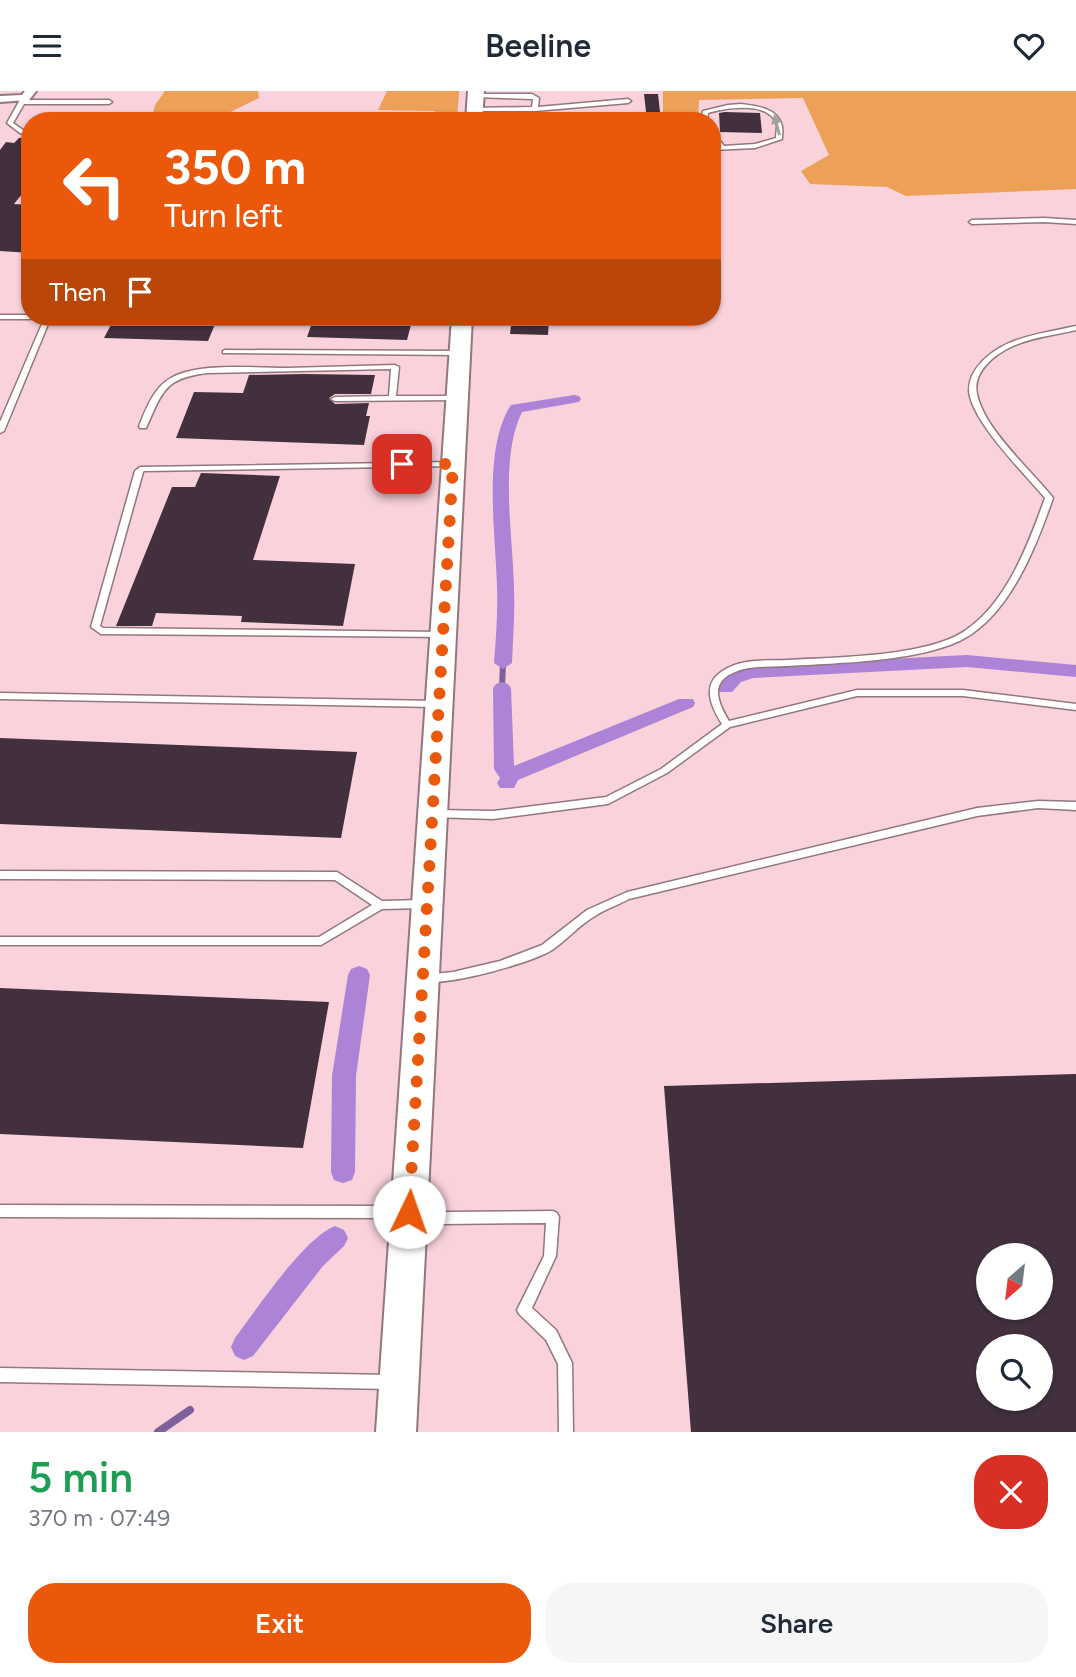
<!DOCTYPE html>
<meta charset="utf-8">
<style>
:root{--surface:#fff;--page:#f6f6f7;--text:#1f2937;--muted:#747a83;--accent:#ea580c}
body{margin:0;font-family:Figtree,sans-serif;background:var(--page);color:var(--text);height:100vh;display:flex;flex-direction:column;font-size:26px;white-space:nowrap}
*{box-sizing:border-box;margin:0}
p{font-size:23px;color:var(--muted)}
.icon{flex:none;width:38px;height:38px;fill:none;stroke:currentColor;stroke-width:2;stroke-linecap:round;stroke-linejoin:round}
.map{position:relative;height:1341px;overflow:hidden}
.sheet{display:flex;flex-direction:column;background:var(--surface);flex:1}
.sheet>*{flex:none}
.guide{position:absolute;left:21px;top:21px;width:700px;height:214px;border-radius:28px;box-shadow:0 2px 5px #0004;background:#ea580c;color:#fff;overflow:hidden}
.needle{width:46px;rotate:208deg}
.controls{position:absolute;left:976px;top:1152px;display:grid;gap:14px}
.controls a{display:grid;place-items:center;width:77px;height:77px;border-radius:50%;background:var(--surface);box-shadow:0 2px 5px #0004;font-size:35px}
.pin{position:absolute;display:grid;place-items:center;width:60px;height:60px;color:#fff;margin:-30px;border-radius:14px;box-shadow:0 4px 10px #0006}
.me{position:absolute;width:77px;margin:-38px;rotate:3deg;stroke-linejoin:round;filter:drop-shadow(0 0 5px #0008)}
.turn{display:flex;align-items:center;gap:24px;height:147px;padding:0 28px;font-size:32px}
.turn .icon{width:91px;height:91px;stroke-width:2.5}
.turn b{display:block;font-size:49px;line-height:60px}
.then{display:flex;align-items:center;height:66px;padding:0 28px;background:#0003;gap:14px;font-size:26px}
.round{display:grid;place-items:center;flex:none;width:74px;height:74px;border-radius:28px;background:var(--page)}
.head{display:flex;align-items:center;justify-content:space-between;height:119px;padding:0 28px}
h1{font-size:42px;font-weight:600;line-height:52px;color:#1e9e55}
.button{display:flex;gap:14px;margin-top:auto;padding:14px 28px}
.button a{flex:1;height:80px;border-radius:28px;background:var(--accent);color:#fff;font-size:28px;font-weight:600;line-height:80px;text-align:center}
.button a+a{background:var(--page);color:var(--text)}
header{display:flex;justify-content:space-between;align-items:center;height:91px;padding:0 28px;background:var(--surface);font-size:32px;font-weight:600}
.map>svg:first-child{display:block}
</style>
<header><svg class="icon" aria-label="menu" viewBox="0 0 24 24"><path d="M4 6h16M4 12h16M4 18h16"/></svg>Beeline<svg class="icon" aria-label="heart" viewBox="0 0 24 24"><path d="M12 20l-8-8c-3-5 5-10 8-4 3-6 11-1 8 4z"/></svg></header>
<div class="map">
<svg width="1076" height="1341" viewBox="0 0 1076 1341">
<rect width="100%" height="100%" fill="#fddfe5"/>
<path fill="#f9d2db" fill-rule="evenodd" d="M0,0H1076V1341H0ZM30,30H712V226H30ZM989,1164H1041V1216H989ZM989,1255H1041V1307H989Z"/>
<path fill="#eca058" d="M165,0H258L259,7L212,30H151L155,14Z
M387,0H459L457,30H434L435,20L378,19Z
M663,0H1076V98L906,105L887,96L810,93L801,80L829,64L803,7L699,9L698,30H663Z"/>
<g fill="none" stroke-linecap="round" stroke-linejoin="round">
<path stroke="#7f609b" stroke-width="6" d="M502,597L503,572"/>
<path stroke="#7f609b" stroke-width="8" d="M158,1341L190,1319"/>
<path fill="#ac83d7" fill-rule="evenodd" d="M574,304L579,305L581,308L579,311L522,321C499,367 513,445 514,497C515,522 513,547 512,572L503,578L494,572C496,547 498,521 497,496C496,444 482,359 511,314Z
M967,564L1076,574V586L967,576L753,587L741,591L732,601H720L717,597L729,583L751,575Z
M502,591L508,593L511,597L514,675L679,608H693L695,612L693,616L518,689L514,697H500L497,692L500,687L494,678L493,597L496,593Z
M359,875L367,878L370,884L356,985L355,1081L352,1089L343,1092L334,1089L331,1081L332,985L348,884L351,878Z
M335,1135L344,1139L348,1147L344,1155L323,1175L253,1265L244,1269L235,1265L231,1256L235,1247C257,1218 303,1148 335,1135Z"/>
</g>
<path fill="#42303e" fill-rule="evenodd" d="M644,3H658L661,30H647Z
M725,21L760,22L762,42L720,41L719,22Z
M19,47H30V93L14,113L30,114V162L0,160V59L6,51L14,52Z
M115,226H218L208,250L104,247Z
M314,226H413L407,249L307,246Z
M512,226H549L548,244L510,243Z
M304,283L375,284L371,303H335L329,307L335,313L369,312L366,325H370L364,354L176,347L194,301L243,302L249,284Z
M201,382L280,385L253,469L355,473L343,535L241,531L242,525L156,522L152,535H116L172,396H195Z
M0,647L357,661L341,747L0,733Z
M0,897L329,911L303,1057L0,1043Z
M1076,983V1341H691L664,995ZM989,1164H1041V1216H989ZM989,1255H1041V1307H989Z"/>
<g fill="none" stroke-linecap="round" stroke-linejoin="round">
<defs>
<path id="lane" d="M476,3H532L539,7L538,16L628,8L631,10L628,12L535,20H475L472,18L473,17L532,16L533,8L474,6V4Z
M24,5L27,7L25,9H109L112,11L109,13H24L13,32L23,39H30V43L20,42L7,32L21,7Z
M741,13C757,15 778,17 782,35C783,40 782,44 782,48L755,57L712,59V55H719L712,46V40L724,55L755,53L776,47C776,43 777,39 777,35C771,9 725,17 708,22L707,30H701L703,20L728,14Z
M479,21L482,23L481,24L439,30H421Z
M530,21L550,24L558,30H551L546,26L528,24L527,23Z
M1044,127L1076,129V133L1044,131L972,133L969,131L972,129Z
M0,224H30V226H33L30,228H0Z
M45,226H51L4,340L0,342V331Z
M1076,235V239C1055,244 1033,246 1013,255C995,263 972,281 977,303C984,338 1031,379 1053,407C1037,453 1014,513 973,542C934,571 835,572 786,575C772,576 758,575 744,578C736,580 726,584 721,591C713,603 723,620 729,630L857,599H963L1076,613V619L963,605H857L730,636L667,682L608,713L493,728L432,726L431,723L432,720L436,719L493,720L606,706L661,678L722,633C712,617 701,595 721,581C740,567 766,570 788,569C836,566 928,566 966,539C1007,511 1029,452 1045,407C1025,383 970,329 969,299C969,277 991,260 1009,252C1030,243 1054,240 1076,235Z
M225,259L460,260L464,262L460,264L223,262V260Z
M395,274L399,276L396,305H457L461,307L457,309L335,310L331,308L335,306L389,305L391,278L208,282C164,287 163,300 146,337H140L139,335C146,318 154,296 171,287C198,271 256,277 288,277C323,276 359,275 395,274Z
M453,371H456V375L144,380L143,381L100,535L103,537L442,541L446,544L445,546L101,543L91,536L135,380L140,376Z
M0,602L437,610L442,613L437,616L0,608Z
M1038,710L1076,711V719L1038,717L977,725L629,808C618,814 605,818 595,825C579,834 567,849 552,859C531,872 448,895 425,890L423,887L425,884L453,881L500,870L542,854L587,819L627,801L977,717Z
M0,780L337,781L382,810L423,809L427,810L428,813L427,816L423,817L382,818L321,854H0V846H319L372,814L335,789L0,788Z
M0,1114L402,1115L406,1117L408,1121L406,1125L402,1127L0,1126Z
M417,1117L443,1121L553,1120L557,1122L559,1126L556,1165L532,1217L556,1239L572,1272L573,1341H559L558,1273L546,1249L519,1223L517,1219L544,1165L546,1132L443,1133L413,1127L411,1123L413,1119Z
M0,1277L391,1284L396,1286L398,1291L396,1296L391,1298L0,1291Z"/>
<path id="street" d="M25,0H36L29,9L0,11V5L22,4Z"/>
<path id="secondary" d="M468,0H484L482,30H466Z
M452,226H472L416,1341H376Z"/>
</defs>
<use href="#lane" stroke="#92777d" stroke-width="3"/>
<use href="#street" stroke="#92777d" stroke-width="4"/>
<use href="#secondary" stroke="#92777d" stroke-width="4"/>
<use href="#lane" fill="#fff" fill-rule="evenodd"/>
<use href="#street" fill="#fff" fill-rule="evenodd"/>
<use href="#secondary" fill="#fff" fill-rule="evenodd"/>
</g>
<defs><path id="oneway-solid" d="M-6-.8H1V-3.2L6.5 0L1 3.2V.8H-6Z" transform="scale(1.75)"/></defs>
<use fill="#a29f9f" href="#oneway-solid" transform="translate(777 34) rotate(-104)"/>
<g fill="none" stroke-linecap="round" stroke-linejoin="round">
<path stroke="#ea580c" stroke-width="12" stroke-dasharray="0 21.6" d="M402,373H453L409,1121"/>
</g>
</svg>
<div class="controls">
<a><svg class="needle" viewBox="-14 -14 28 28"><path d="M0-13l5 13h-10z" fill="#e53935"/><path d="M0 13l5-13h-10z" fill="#747a83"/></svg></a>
<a><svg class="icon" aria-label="search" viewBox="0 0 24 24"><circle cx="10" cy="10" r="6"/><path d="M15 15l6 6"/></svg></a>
</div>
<div class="pin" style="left:402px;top:373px;background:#d93025"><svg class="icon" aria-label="arrive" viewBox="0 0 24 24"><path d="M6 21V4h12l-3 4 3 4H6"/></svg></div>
<svg class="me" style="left:409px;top:1121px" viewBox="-20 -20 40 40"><circle r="19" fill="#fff"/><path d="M0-13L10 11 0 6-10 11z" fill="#ea580c"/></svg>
<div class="guide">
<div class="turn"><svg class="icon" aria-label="left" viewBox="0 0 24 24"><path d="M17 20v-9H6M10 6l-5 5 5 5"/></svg><div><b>350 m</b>Turn left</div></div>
<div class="then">Then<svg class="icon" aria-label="arrive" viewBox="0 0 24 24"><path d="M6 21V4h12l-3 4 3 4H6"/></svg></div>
</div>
</div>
<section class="sheet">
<div class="head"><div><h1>5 min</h1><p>370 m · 07:49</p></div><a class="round" style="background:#d93025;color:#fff"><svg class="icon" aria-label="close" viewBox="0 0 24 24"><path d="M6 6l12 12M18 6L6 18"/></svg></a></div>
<div class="button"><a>Exit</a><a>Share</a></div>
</section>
